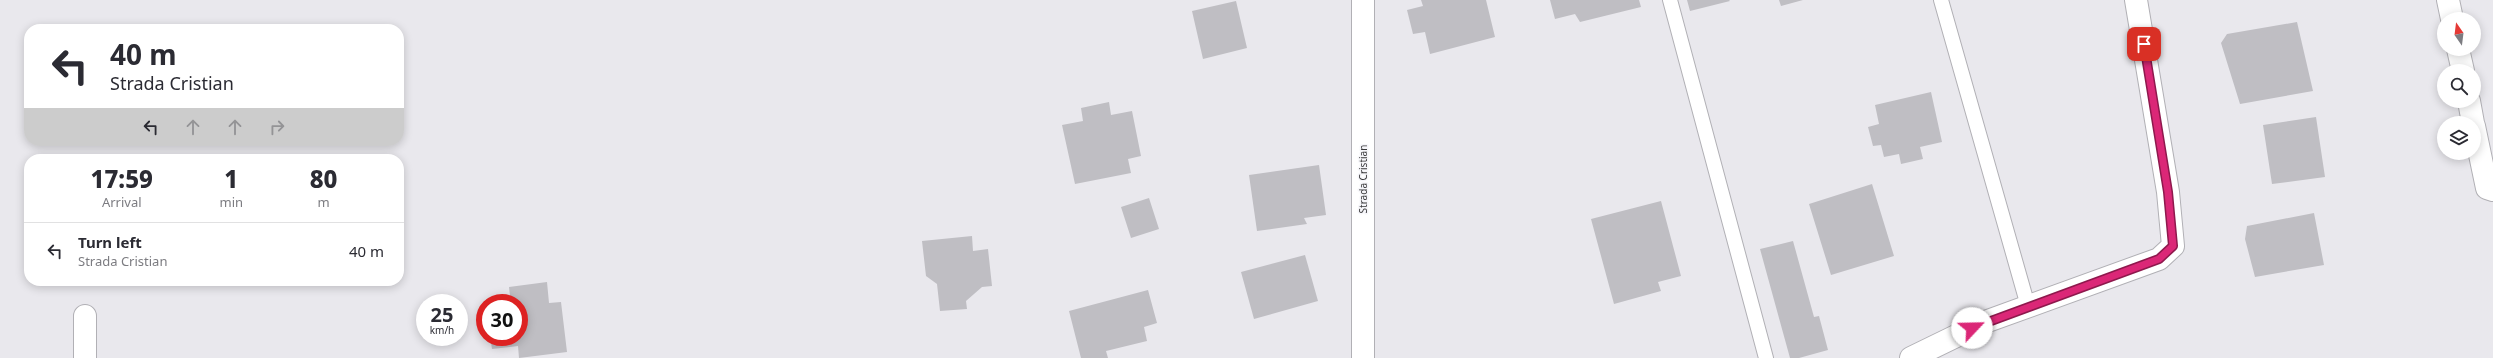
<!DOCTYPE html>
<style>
:root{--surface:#fff;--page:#f2f2f3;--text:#2b2b33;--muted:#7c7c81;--line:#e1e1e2}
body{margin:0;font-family:"Noto Sans",sans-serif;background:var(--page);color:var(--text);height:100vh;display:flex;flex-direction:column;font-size:15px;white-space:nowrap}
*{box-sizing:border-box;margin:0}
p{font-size:13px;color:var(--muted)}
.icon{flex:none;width:22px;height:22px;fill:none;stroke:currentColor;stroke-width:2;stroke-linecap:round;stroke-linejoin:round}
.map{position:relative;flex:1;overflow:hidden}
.side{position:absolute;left:24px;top:154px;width:380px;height:132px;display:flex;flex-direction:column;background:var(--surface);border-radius:16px;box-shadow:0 2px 10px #0003}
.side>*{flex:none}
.hud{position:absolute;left:24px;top:24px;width:380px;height:122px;border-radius:16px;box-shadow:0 2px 10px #0003;background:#fff;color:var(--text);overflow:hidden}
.needle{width:26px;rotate:346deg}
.fabs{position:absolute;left:2437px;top:12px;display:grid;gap:8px}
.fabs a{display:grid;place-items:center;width:44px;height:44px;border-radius:50%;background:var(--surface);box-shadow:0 2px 10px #0003;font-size:20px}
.speed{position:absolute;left:416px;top:294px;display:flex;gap:8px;font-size:20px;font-weight:700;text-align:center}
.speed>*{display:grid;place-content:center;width:52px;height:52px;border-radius:50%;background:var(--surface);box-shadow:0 2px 10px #0003;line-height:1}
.speed small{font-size:10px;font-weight:400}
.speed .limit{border:6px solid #d22;background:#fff;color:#111}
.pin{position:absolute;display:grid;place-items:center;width:34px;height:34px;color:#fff;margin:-17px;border-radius:8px;box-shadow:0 2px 6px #0006}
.me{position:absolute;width:44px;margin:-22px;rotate:66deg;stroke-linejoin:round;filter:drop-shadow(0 0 3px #0008)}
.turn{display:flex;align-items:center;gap:14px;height:84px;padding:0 20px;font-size:18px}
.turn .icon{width:52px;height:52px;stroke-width:2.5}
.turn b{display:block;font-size:28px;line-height:34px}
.lanes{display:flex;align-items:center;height:38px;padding:0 20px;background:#0003;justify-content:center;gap:20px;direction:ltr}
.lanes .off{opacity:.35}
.eta{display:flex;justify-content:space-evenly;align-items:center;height:68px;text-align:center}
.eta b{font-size:24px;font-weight:800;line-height:28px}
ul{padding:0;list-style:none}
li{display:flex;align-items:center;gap:12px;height:56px;padding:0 20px;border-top:1px solid var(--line)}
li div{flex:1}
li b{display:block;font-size:15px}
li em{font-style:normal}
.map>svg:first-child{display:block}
</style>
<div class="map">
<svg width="2493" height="358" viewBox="0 0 2493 358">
<rect width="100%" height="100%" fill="#e9e8ed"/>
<path fill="#bfbec3" d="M1421,0H1486L1495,37L1430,54L1425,32L1413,34L1407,10L1423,6Z
M1550,0H1639L1641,7L1580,22L1575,14L1555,19Z
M1687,0H1729L1730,1L1690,11Z
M1779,0H1803L1781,6Z
M1236,1L1247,48L1203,59L1192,11Z
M2297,22L2313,91L2240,104L2221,43L2227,34Z
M1931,92L1942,142L1920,147L1923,159L1901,164L1899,154L1884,157L1881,145L1873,146L1868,127L1879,124L1875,105Z
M1109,102L1111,115L1132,111L1141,156L1128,159L1131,173L1075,184L1062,125L1083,121L1081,108Z
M2316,117L2325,177L2272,184L2263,125Z
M1319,165L1326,215L1304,218L1307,224L1257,231L1249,175Z
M1872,184L1894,256L1831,275L1809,204Z
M1149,198L1159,229L1131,238L1121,207Z
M1661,201L1681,276L1658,282L1661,291L1614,304L1591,219Z
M2314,213L2324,265L2255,277L2245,239L2247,226Z
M972,236L973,251L988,249L992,286L982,287L966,301L967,309L940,311L937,284L926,276L922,241Z
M1793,241L1814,317L1819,316L1828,350L1799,358H1790L1760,249Z
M1305,255L1318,301L1254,319L1241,272Z
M547,282L549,303L561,302L567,352L519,358L518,346L492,349L490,337H519V303H486V299L510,296L509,287Z
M1148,290L1157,323L1144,327L1147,341L1106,351L1108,358H1081L1069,311Z"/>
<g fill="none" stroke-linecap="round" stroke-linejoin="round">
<defs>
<path id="lane" d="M1670,0L1766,358
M1941,0L2028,306"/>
<path id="street" d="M2448,0L2452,19
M2458,49L2463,71
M2469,101L2473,123
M2474,126L2487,188L2493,190
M85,358V316
M1363,358V0
M1911,358L1985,322L2159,259L2173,246L2168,192L2136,0"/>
</defs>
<use href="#lane" stroke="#b1b0b5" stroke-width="16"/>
<use href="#street" stroke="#b1b0b5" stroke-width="24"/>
<use href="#lane" stroke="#fff" stroke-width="14"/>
<use href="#street" stroke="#fff" stroke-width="22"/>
</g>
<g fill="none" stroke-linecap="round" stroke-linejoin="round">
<defs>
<path id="route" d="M1972,328L2159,259L2173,246L2168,192L2144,44"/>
</defs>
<use href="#route" stroke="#8e194d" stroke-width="10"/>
<use href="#route" stroke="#db2777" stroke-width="7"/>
</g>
<g text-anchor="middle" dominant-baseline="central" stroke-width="3" stroke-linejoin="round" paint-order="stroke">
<g font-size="10" fill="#38383a" stroke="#f6f6fa">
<text transform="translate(1363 179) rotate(-90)">Strada Cristian</text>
</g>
</g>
</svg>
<div class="fabs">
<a><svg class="needle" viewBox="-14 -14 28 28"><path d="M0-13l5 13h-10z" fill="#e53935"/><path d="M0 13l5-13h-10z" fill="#7c7c81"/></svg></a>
<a><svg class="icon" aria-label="search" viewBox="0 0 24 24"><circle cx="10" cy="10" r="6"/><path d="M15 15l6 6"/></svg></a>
<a><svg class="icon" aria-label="layers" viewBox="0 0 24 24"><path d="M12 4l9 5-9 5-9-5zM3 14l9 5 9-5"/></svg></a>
</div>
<div class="speed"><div>25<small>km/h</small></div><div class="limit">30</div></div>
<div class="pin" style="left:2144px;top:44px;background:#d93025"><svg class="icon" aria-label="arrive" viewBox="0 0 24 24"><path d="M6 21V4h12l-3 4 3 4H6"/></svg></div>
<svg class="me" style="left:1972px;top:328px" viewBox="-20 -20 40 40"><circle r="19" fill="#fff"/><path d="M0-13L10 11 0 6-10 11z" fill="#db2777"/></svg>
<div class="hud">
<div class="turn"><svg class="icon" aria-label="left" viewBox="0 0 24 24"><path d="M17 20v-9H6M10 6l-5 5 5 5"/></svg><div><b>40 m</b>Strada Cristian</div></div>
<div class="lanes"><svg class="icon" aria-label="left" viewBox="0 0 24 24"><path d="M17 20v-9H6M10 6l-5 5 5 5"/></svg><svg class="icon off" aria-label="ahead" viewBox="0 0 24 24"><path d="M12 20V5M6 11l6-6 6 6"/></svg><svg class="icon off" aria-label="ahead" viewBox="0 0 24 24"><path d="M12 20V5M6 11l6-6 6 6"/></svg><svg class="icon off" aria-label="right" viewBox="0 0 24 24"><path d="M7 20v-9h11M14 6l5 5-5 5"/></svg></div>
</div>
<section class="side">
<div class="eta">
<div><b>17:59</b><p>Arrival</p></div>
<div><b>1</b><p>min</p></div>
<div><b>80</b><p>m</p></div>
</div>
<ul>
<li><svg class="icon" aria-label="left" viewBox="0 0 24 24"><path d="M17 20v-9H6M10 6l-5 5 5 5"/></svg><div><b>Turn left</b><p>Strada Cristian</p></div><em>40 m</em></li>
</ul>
</section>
</div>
